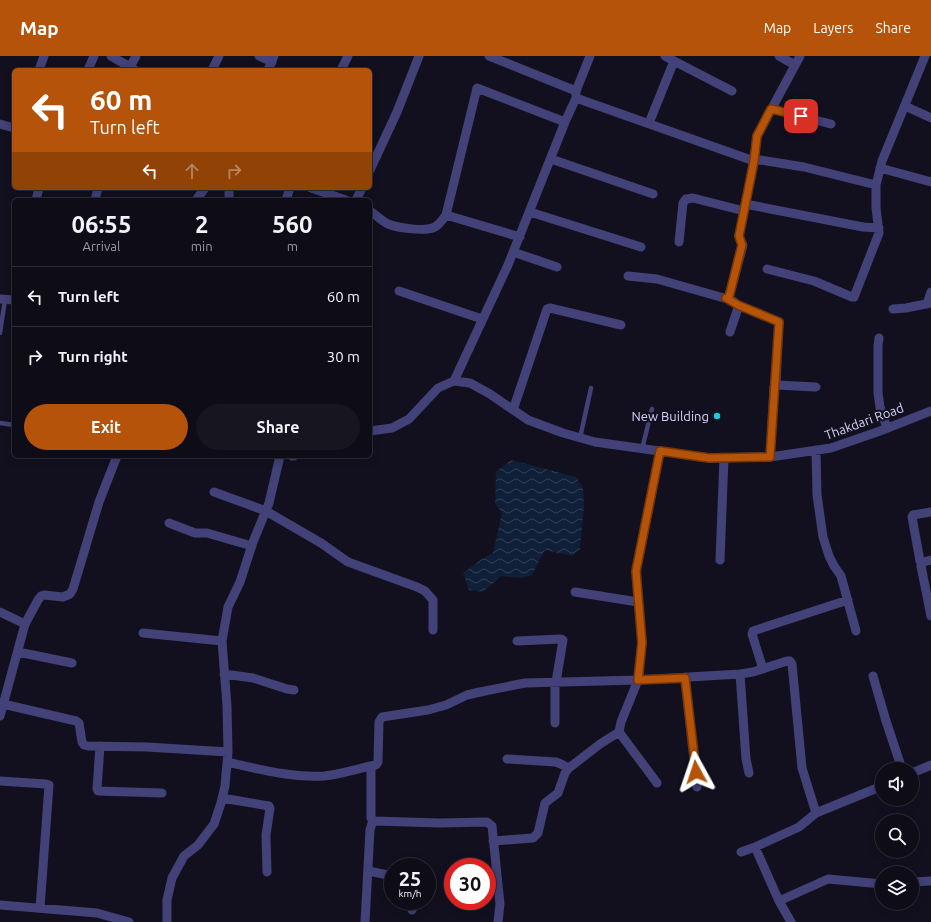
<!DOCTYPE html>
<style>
:root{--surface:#0e0c17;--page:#171520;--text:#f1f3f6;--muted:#9b9ba1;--line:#2e2c36;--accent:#b45309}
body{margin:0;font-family:Ubuntu,sans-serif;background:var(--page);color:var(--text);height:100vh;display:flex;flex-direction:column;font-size:15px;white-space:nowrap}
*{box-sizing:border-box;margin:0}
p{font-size:13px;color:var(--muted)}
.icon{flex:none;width:22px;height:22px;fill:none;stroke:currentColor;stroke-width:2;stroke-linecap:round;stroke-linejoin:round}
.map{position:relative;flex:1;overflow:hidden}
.sheet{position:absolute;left:12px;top:142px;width:360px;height:260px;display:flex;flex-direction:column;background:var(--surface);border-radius:6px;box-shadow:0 2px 10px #0003,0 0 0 1px var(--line)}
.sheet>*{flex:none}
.banner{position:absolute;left:12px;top:12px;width:360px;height:122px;border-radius:6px;box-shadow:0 2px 10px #0003,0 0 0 1px var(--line);background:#b45309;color:#fff;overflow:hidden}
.fabs{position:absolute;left:875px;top:706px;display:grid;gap:8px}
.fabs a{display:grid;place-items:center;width:44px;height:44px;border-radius:50%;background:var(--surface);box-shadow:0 2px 10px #0003,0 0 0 1px var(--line);font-size:20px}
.speed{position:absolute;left:384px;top:802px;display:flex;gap:8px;font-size:20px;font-weight:700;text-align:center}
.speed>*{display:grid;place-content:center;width:52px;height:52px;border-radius:50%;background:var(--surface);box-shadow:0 2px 10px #0003,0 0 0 1px var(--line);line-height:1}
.speed small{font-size:10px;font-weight:400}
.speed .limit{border:6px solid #d22;background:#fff;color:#111}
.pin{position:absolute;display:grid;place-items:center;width:34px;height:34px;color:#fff;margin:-17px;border-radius:8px;box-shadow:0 2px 6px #0006}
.me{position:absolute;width:44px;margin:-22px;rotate:355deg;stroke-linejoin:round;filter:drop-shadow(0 0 3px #0008)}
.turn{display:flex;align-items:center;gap:14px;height:84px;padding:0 12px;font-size:18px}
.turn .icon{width:52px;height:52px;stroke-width:2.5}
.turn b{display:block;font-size:28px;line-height:34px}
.lanes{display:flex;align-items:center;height:38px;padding:0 12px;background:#0003;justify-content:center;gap:20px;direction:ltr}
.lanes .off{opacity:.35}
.eta{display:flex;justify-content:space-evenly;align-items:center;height:68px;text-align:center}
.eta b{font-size:24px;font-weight:700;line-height:28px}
.button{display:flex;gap:8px;margin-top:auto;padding:8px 12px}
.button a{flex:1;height:46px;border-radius:24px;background:var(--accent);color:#fff;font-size:16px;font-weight:700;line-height:46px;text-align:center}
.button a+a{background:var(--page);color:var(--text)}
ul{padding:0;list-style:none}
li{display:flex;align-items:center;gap:12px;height:60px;padding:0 12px;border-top:1px solid var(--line)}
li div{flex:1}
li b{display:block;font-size:15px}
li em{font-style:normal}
header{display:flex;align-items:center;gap:24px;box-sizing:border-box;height:56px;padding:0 20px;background:var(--accent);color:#fff}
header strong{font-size:19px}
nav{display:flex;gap:22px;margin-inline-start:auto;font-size:14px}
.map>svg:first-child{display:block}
</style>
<header>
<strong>Map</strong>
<nav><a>Map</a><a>Layers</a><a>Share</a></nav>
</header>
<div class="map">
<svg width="931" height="866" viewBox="0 0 931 866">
<defs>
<pattern id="water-waves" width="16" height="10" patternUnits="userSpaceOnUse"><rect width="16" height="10" fill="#101f38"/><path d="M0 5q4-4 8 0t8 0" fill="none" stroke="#323f56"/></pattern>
</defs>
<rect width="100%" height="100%" fill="#12101f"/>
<path fill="url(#water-waves)" d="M511,404L576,421L583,432L584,450L580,493L573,500L545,494L532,519L521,522L501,520L483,536L469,534L463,517L482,503L493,497L502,457L495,448L496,416Z"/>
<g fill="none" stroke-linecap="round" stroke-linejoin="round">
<path stroke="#424178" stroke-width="4.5" d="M0,277L5,244
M0,367L14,369
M580,382L591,332
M642,393L652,353"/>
<path stroke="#424178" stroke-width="9" d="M111,0L130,11
M259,0L272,6
M489,0L576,35
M779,0L795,9
M674,5L732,35
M39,14L44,0
M88,14L94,0
M135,14L130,11L136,0
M212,14L219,0
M268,14L274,0
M341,14L348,0
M576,42L754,105L760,104L804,111L876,129
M905,50L931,62
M771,53L831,68
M649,67L674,5L665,0
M0,68L14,72
M551,103L653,138
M880,112L931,126
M370,114L397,56L419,0
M229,132V144
M311,132L346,144
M36,144L39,132
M95,144L98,132
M196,144L205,132
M286,144L290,132
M356,144L362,132
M745,148L863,171L879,172
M370,155C376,159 382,165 388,168C398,172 426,176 435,171C440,168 443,163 446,159
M530,156L641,191
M520,181L446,159L477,32L565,66
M679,186L683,147L686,143L693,142L744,155
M513,196L557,211
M767,213L814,225L852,241H854L879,177L876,152V129L882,105L925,0
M628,220L657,223L724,242L729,241L743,189L739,180L754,105L757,80L800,0
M399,235L482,263
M0,243L14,244
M927,248L931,236
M738,249L779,266L776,329
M893,253L906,252L931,247
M730,276L738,252V249L733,245
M879,282L878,290V337L880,351L887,372
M454,325L508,209L565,66L576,42V35L590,0
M513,354L547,253L550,252L621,269
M370,375L392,372L409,363L438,332L454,325L470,327L490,338L528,364L563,377L595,386L709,402L770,401L831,392L880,375L931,355
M816,394L817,439L823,481L829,500L834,510L841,520L856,575
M292,400H294
M770,401L774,331L776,329L816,331
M214,436L266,455L321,487L348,506L417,531L425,535L433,544V574
M169,467L195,477H207L252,490
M720,504L724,402
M931,504L923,506L921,510L931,560
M922,508L920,505L912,461L913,459L931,456
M575,536L638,546
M0,556L25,568
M143,577L222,585
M517,585L561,583L563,584L556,626
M18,596L72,607
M763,613L752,578L753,575L848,544
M224,618L253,622L287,633L294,634
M740,618L746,703L749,717
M873,620L886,665L902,713
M685,621L697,731
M3,648L76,665L79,667L82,686L84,689L88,690L147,691L228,696
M0,660L25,568L38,544L41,540L44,539L63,541L70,538L73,533L99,446L117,400
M555,667V626
M100,690L97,733L98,735L162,737
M507,703L556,706L563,709L569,712
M227,706C258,713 292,722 324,720C342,718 359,712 376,709L378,706L379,666L382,661L428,654L446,649L467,639L480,636L525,627L638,624L740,618L753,616L787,605H790L792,608L802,712L816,757
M371,710V762L374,765L440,767L487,766L492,770L500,848L498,866
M912,717L931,709
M0,725L46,728L49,729L40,852
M657,727L619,676L621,666L638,624L642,587L636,515L660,395
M222,742L269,750L270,752L266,779L267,816
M493,785L533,782L538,777L545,747L558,737L565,717L569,712L600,688L619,676
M755,791L779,845L791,866
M741,796L755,791L799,771L816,757L882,730
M368,815L393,820
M912,826L931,825
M412,845V854
M779,845L828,823L882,828
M0,849L97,857L129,866
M167,866V844L172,822L184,800L198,789L214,768L221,747L225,730L228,696L227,650L222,585L228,551L240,526L253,486L269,447L280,400
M365,866L370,774L373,764"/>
</g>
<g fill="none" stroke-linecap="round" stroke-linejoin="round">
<defs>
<path id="route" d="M696,716L685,622L638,624L642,587L636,515L660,395L709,402L770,401L779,266L738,249L726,242L729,241L742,189L739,180L754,105L757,80L771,53L801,60"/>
</defs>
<use href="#route" stroke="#753606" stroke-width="10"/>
<use href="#route" stroke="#b45309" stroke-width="7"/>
</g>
<circle fill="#1ec9db" stroke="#12101f" stroke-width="1.5" cx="717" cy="360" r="4"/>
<g text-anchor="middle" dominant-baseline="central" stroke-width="4" stroke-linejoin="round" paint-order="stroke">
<g font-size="13" fill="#d8d3f9" stroke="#12101f" text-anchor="end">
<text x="709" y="360">New Building</text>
</g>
<g font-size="13" fill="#d8d3f9" stroke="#12101f">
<text transform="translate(864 365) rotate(-20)">Thakdari Road</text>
</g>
</g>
</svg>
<div class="fabs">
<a><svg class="icon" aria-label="sound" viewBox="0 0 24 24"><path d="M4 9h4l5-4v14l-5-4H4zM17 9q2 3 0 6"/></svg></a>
<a><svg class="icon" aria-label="search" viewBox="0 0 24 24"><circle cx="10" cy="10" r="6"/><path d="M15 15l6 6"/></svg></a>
<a><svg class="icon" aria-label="layers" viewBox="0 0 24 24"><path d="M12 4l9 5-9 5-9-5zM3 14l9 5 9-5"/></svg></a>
</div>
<div class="speed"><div>25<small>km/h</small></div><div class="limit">30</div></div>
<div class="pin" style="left:801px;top:60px;background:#d93025"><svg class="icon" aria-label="arrive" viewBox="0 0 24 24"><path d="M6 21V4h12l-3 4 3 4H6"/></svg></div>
<svg class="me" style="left:696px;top:716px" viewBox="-20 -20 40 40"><path d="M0-17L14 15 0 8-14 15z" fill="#b45309" stroke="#fff" stroke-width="4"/></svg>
<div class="banner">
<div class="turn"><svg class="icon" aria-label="left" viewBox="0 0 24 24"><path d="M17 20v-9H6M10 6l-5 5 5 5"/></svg><div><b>60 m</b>Turn left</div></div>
<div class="lanes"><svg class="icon" aria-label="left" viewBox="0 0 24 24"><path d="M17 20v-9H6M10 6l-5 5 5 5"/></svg><svg class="icon off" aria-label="ahead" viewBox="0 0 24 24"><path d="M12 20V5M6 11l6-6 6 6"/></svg><svg class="icon off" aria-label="right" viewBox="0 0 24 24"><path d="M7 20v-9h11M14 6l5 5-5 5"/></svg></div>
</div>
<section class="sheet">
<div class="eta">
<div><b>06:55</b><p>Arrival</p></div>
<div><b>2</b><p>min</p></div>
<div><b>560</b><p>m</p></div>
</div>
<ul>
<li><svg class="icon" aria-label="left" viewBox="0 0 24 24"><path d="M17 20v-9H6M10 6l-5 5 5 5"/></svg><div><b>Turn left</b></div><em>60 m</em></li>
<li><svg class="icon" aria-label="right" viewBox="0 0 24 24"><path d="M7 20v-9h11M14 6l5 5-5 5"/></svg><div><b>Turn right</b></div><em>30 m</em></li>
</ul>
<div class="button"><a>Exit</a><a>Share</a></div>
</section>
</div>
